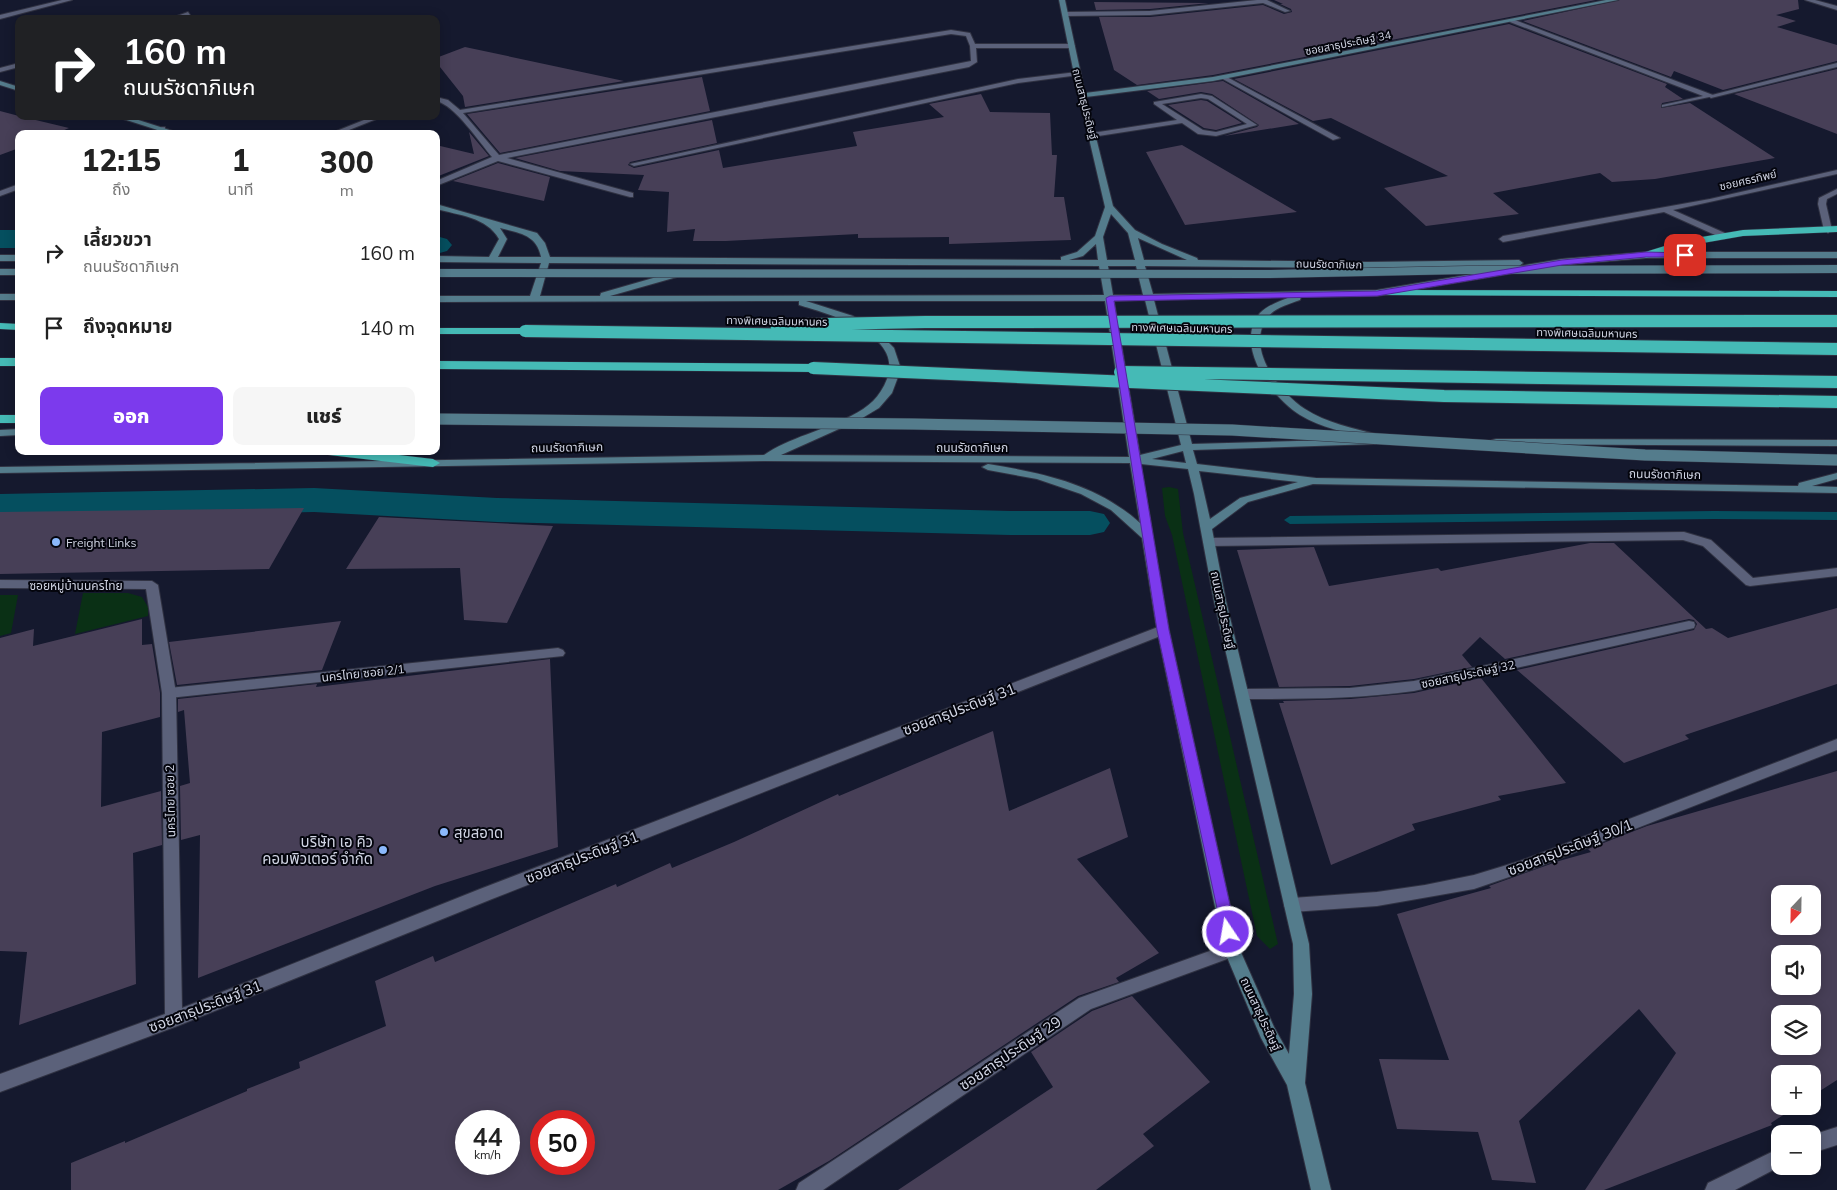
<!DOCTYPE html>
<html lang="th">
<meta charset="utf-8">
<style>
:root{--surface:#fff;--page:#f6f6f6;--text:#222;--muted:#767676;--accent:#7c3aed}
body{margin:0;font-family:Mulish,"Noto Sans Thai",sans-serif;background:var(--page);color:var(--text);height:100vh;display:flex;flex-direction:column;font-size:19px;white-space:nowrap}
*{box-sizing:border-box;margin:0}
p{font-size:16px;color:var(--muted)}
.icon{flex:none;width:28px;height:28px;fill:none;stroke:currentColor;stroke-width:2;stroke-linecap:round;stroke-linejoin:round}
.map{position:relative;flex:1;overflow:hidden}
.sheet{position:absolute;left:15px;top:130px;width:425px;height:325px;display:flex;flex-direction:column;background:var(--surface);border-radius:10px;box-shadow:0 2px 12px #0003}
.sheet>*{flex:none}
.guide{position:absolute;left:15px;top:15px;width:425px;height:105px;border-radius:10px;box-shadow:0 2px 12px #0003;background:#202124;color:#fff;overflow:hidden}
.needle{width:32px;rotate:202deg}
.fabs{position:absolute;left:1771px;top:885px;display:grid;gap:10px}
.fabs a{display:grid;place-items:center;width:50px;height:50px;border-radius:10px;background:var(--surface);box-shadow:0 2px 12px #0003;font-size:25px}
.speed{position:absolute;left:455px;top:1110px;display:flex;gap:10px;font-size:25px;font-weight:700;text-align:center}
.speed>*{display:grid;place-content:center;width:65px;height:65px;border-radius:50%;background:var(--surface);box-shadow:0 2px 12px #0003;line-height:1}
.speed small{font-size:12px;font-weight:400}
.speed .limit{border:8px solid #d22;background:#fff;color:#111}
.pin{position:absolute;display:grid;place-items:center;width:42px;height:42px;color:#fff;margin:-21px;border-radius:10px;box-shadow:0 2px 8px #0006}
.me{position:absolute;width:55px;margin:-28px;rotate:348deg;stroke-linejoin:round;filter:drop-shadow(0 0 4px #0008)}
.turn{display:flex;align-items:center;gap:18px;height:105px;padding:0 25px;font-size:22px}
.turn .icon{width:65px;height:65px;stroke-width:2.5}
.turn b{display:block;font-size:35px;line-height:42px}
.eta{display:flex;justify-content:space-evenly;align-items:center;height:85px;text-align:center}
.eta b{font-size:30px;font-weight:800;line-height:35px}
.primary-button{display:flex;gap:10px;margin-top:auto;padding:10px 25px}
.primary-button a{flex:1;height:58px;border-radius:10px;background:var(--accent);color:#fff;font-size:20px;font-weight:800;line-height:58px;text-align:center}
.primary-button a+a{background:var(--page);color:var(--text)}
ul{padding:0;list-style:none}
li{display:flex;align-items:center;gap:15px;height:75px;padding:0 25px}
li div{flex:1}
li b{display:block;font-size:19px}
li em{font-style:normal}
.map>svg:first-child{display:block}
</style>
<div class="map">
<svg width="1837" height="1190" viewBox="0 0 1837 1190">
<rect width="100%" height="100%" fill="#15192e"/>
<path fill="#0a3015" d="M1169,487L1178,489L1183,533L1278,944L1270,949L1257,936L1172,535L1165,516L1162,488Z
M83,593H128L142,597L148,607V616L75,634Z
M0,595H18L11,633L0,636Z"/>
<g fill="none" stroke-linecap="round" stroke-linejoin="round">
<path fill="#054f5f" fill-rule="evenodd" d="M1714,511L1837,512V520L1714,519L1290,524L1284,520L1290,516Z"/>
<path fill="#054f5f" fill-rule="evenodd" d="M0,230H19V248H0Z
M436,236L447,239L452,245L447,251L436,254Z
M314,488L497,498L1010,511H1090L1104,514L1110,523L1104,532L1090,535H1010L497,522L314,512L0,518V494Z"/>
</g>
<path fill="#473f57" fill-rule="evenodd" d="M1274,0H1596L1213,75L1137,85L1114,70L1099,17H1150L1263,5L1284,14L1292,12L1291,9L1280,4H1283Z
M1620,0H1798L1799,9L1776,15L1796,21L1777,27L1837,45V61L1723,90L1674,71L1671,77L1523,21Z
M1094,2L1209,3L1150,9L1096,10Z
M1509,24L1667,84L1665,87L1683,99L1662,103L1661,108L1690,103L1775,158L1655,179L1612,182L1600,173L1493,193L1519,214L1426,226L1384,188L1448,176L1331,118L1313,121L1234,79Z
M465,47L624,81L465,107L463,96L436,62V58Z
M1837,69V134L1734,94Z
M702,77L710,111L500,153L467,114Z
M1223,81L1299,124L1224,136L1257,127L1259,125L1212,94L1201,92L1159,99L1147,91Z
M981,94L990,112L1050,113L1052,155H1057L1054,197H1064L1071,240L949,244V237L858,238V234L726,241H693L695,229L667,232L669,192L638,190L644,175L560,171L515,158L712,120L717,143L630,162L628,165L634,168L719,150L723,168L857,146L853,132L944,117L929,104Z
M1201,100L1207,101L1242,123L1216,130L1204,128L1168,105Z
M0,111L19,116L69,128L55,134H19V148L0,155Z
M469,132L489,156L436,177V145L474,154Z
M1182,145L1297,212L1185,225L1146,152Z
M498,163L550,177L544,201L453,181Z
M304,508L269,569L0,574V512Z
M379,517L553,526L507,623L464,620L460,568L346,569Z
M1590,543H1614L1706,629L1712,628L1728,638L1837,608V684L1685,735L1689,739L1624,763L1517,670L1694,630L1697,624L1694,620L1689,619L1505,659L1480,637L1462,655L1472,667L1414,679L1350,686L1279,687L1237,550L1314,547L1329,586L1438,568L1441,571Z
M142,619V645L152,644L160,693V717L102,732L101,807L161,791L162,845L133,853L136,984L19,1025L27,952L0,951V638L34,629L33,646Z
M341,621L322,670L177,685L169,642Z
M550,659L558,847L435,886L198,978L200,835L181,840L180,786L190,783L184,710L178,712V699L317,684L316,687Z
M1481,678L1566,783L1498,796L1501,800L1412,824L1415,830L1331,865L1279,703H1284L1283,701L1350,699L1414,693Z
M993,731L1009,811L1110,768L1128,837L1077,859L1159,953L1116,978L1119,982L1078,996L829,1161L778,1190H71V1163L125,1141V1143L247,1091V1089L300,1068L299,1062L386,1026L375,981L433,956L435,962L616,884L617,887L670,863L672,868L734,842L838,794L839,796ZM466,1121H509V1164H466ZM541,1121H584V1164H541Z
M1837,771V1080L1812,1096V1074H1780V1106H1797L1771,1123L1772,1125L1604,1190H1585L1676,1053L1639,1009L1519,1121L1536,1183L1492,1180L1478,1132L1397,1129L1379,1059L1449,1060L1397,914L1491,888L1489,886L1559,861L1591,852L1588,849L1647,826ZM1780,894H1812V926H1780ZM1780,954H1812V986H1780ZM1780,1014H1812V1046H1780Z
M1132,996L1210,1082L1143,1134L1154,1146L1096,1190H898L1053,1087L1031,1052L1092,1011Z"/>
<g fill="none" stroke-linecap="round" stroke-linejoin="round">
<defs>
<path id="lane" d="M1257,0H1267L1290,11L1285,12L1263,3L1150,15L1065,16L1062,14L1065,12L1150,11Z
M1837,63V67L1711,98L1708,96Z
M1201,94L1212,96L1257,125L1216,136L1198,134L1182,123L1092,137L1088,135L1092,133L1177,120L1154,104V102ZM1201,98L1208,99L1247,124L1216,132L1203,130L1162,104Z
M162,127H165V131L158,134H148Z
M19,184V189L0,196V191Z
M1837,189V194L1827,199L1826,204L1832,230L1828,233L1824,230L1818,204L1819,198Z
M1684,532L1711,540L1753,578L1837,568V576L1750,586L1746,585L1703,546L1683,540L1209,546L1203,542L1209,538Z
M558,648L563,650L565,653L563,656L169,698L164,696L162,693L164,690L169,688Z"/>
<path id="street" d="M62,0H72L0,19V15Z
M1805,0H1815L1837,6V10Z
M188,12L190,15L179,19H169Z
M1512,19L1713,95L1714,96L1662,107V105L1703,96L1510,22Z
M951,30L970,33L975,44H1072L1075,46L1072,48H976L977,62L969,67L507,158L633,193V197H630L498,161L436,186V181L492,157C479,142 455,105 436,101V97L448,100L460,110ZM951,34L966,36L970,46L971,61L499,155L463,113Z
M19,63V67L0,72V68Z
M1077,72L1080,74L1079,75L1018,83L634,166L630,164L1018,79Z
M1221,76H1225L1340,138L1333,140L1221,78Z
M374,116H384L339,134H329Z
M1837,170V174L1673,210L1727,234L1728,236L1724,239L1664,212L1503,242L1499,239L1503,236L1710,199Z
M0,580L152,581L158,585L176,693L182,1008L480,889L1158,627L1163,626L1169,630L1168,633L492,899L180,1025L0,1092V1074L165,1014L162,693L146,589L0,588Z
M1689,621L1694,622L1695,625L1694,628L1414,691C1357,699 1300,699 1243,699L1238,697L1236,694L1238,691L1243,689L1350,688L1414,681Z
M1837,739V750L1530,870L1474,889L1377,906L1292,912L1286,910L1284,905L1286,900L1292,898L1377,892L1425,885L1474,875L1520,861Z
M1232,943L1238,945L1240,950L1238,955L1091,1009L823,1190H796L799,1183L1079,998Z
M1837,1127V1145L1812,1153V1135Z
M1780,1148L1781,1166L1735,1190H1705L1708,1183Z"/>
<path id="secondary" d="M1059,0H1065L1085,93L1213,77L1606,0H1618L1213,81L1086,97L1113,206L1135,230L1162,244L1197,258L1198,260L1367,262L1519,260L1523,263L1519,266L1367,268L1145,266L1153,294L1377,290L1562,259L1646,252H1837V258H1646L1562,265L1377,296L1301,297L1300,300C1289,304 1274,308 1267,318C1245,349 1280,393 1305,409C1326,423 1354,428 1378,435L1379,437L1375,440V444L1193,450L1197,464L1316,478L1798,486L1799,483L1837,473V479L1812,486L1837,487V493L1313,484L1248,502L1212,529L1226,601L1309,944L1312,994L1305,1083L1331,1190H1311L1287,1085L1261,1038L1224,950L1157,630L1142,538L1111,510L1081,494L1037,479L988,470L982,467L988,464C1043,473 1097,484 1140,523L1130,463L764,461L0,473V467L764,455C788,438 825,430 851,416C869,407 880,397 887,379C904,334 829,314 799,305V301L436,302V296H530L541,263L436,262V256L489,257L499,239C487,217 458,215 436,209V204L537,233L545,243L550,257L1061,260V257L1077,252L1095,236L1105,207L1074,74ZM1111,214L1128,233L1135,260H1107L1103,237ZM500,228C520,233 537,235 541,257H498L507,239ZM1138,238L1187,260H1144ZM1096,244L1098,260H1069L1083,256ZM549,263L1099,266L1104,295L610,296L684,275V271L681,270L601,293L600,296H540ZM1108,266H1136L1143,295H1113ZM1290,297C1280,301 1268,305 1260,313C1233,345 1272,398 1300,415C1321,428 1346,432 1369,439L1192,444L1154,300ZM1145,300L1181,445L1140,455L1114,301ZM806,301H1105L1129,457L781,455L859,420L879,408L892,393L901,369L894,348L876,330L853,316ZM1183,451L1186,463L1152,459ZM1141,464L1188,469L1194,494L1214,601L1293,944L1294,994L1289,1054L1274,1027L1240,950L1169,630ZM1199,471L1298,482L1240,498L1210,519Z
M0,81L19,87V91L0,85Z
M114,116H126L182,134H170Z
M0,255H19V261H0Z
M0,269H19V275H0Z
M0,294H19V300H0Z
M19,429V435L0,436V430Z
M1496,439L1837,440V446L1492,444L1491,442L1492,440Z"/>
<path id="highway" d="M1837,226V232L1743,236L1686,246L1646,258L1641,255L1642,253L1684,240L1743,230Z
M1377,290L1837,291V297L1373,295L1372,293Z
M0,323L19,324V330L0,329Z
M436,328H525L531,331L525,334H436Z
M0,358H19V366H0Z
M436,361L813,364L819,368L813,372L436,369Z
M0,415H19V423H0Z
M323,451H365L433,459L440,463L433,467L329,455Z"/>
</defs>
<use href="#lane" stroke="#303242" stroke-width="2"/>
<use href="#street" stroke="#303242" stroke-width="2"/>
<use href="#secondary" stroke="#303242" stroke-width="2"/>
<use href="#highway" stroke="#303242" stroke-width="1"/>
<use href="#lane" fill="#5b617a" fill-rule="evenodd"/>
<use href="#street" fill="#5b617a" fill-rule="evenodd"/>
<use href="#secondary" fill="#547c8c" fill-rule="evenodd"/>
<use href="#highway" fill="#45bab6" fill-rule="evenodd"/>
<defs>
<path id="secondary-bridge-far1" d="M436,273L1267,274L1467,270L1837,269"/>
<path id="secondary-bridge" d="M436,419L913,424L1232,430L1645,455L1837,460"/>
<path id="highway-bridge" d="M776,325L925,322L1837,321
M525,331L1837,349
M813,368L1444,396L1837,402
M1120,372L1837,382"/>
</defs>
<use href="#secondary-bridge-far1" stroke="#303242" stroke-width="9" stroke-linecap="butt"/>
<use href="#secondary-bridge" stroke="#303242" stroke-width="12" stroke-linecap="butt"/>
<use href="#highway-bridge" stroke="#303242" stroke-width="14" stroke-linecap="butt"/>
<use href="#secondary-bridge-far1" stroke="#547c8c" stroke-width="8"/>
<use href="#secondary-bridge" stroke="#547c8c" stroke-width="11"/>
<use href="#highway-bridge" stroke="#45bab6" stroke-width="12"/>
</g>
<path fill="#7c3aed" stroke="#51269a" d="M1646,252L1685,253L1689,255L1685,257H1646L1562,265L1377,296L1114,301L1169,630L1236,932L1233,936L1228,938L1223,936L1157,630L1106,298L1110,296L1377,291L1562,260Z"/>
<g fill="#8bb9fc" stroke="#04050d" stroke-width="2">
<circle cx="56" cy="542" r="5"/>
<circle cx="444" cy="832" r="5"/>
<circle cx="383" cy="850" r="5"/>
</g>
<g text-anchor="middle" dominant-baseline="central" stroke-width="4" stroke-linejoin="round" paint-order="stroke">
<g font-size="11" fill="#d0d4e3" stroke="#04050d">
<text transform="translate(1348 43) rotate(-11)">ซอยสาธุประดิษฐ์ 34</text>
<text transform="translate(1085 104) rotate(76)">ถนนสาธุประดิษฐ์</text>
<text transform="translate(1748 180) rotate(-13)">ซอยศธรทิพย์</text>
<text transform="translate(1329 264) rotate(1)">ถนนรัชดาภิเษก</text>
<text transform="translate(777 321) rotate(1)">ทางพิเศษเฉลิมมหานคร</text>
<text transform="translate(1182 328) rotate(1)">ทางพิเศษเฉลิมมหานคร</text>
<text transform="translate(1587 333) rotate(1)">ทางพิเศษเฉลิมมหานคร</text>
</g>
<g font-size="12" fill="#d0d4e3" stroke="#04050d">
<text transform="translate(567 447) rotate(-1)">ถนนรัชดาภิเษก</text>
<text x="972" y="447">ถนนรัชดาภิเษก</text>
<text transform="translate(1665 474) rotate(1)">ถนนรัชดาภิเษก</text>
<text x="76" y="585">ซอยหมู่บ้านนครไทย</text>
<text transform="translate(1223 610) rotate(78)">ถนนสาธุประดิษฐ์</text>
<text transform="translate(363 673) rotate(-6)">นครไทย ซอย 2/1</text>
<text transform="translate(1468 674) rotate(-12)">ซอยสาธุประดิษฐ์ 32</text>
<text transform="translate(170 801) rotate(-91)">นครไทย ซอย 2</text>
<text transform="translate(1261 1014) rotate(65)">ถนนสาธุประดิษฐ์</text>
</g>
<g font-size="12" fill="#d0d4e3" stroke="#04050d" text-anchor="start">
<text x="66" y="542">Freight Links</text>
</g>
<g font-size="15" fill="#d0d4e3" stroke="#04050d">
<text transform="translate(959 709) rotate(-21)">ซอยสาธุประดิษฐ์ 31</text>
<text transform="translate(1570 847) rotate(-21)">ซอยสาธุประดิษฐ์ 30/1</text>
<text transform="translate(582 857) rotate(-21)">ซอยสาธุประดิษฐ์ 31</text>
<text transform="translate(205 1006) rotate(-21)">ซอยสาธุประดิษฐ์ 31</text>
<text transform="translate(1010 1053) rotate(-34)">ซอยสาธุประดิษฐ์ 29</text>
</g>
<g font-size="15" fill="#d0d4e3" stroke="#04050d" text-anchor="start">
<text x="454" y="832">สุขสอาด</text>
<text x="373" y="841" text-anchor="end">บริษัท เอ คิว<tspan x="373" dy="17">คอมพิวเตอร์ จำกัด</tspan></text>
</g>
</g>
</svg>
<div class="fabs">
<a><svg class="needle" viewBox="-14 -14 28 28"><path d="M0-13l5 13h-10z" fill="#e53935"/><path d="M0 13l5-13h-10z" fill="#767676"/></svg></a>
<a><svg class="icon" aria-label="sound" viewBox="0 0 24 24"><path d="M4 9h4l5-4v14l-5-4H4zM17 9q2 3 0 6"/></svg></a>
<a><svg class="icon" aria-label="layers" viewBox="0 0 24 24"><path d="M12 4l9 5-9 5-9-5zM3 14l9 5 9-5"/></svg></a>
<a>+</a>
<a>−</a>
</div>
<div class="speed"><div>44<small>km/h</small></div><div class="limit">50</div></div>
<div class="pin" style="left:1685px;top:255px;background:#d93025"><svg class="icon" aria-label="arrive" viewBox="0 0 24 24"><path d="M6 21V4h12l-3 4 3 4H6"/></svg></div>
<svg class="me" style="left:1228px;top:932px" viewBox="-20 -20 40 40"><circle r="17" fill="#7c3aed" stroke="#fff" stroke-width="3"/><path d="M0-11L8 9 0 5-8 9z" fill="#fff"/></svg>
<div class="guide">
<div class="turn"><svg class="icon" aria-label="right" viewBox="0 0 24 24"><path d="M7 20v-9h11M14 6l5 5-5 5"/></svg><div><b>160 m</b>ถนนรัชดาภิเษก</div></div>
</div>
<section class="sheet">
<div class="eta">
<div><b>12:15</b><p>ถึง</p></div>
<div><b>1</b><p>นาที</p></div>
<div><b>300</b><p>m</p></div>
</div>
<ul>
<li><svg class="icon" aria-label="right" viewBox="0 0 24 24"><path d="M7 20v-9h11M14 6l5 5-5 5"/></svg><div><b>เลี้ยวขวา</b><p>ถนนรัชดาภิเษก</p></div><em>160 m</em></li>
<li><svg class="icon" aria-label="arrive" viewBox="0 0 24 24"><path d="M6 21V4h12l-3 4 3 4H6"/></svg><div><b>ถึงจุดหมาย</b></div><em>140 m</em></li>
</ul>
<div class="primary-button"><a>ออก</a><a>แชร์</a></div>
</section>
</div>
